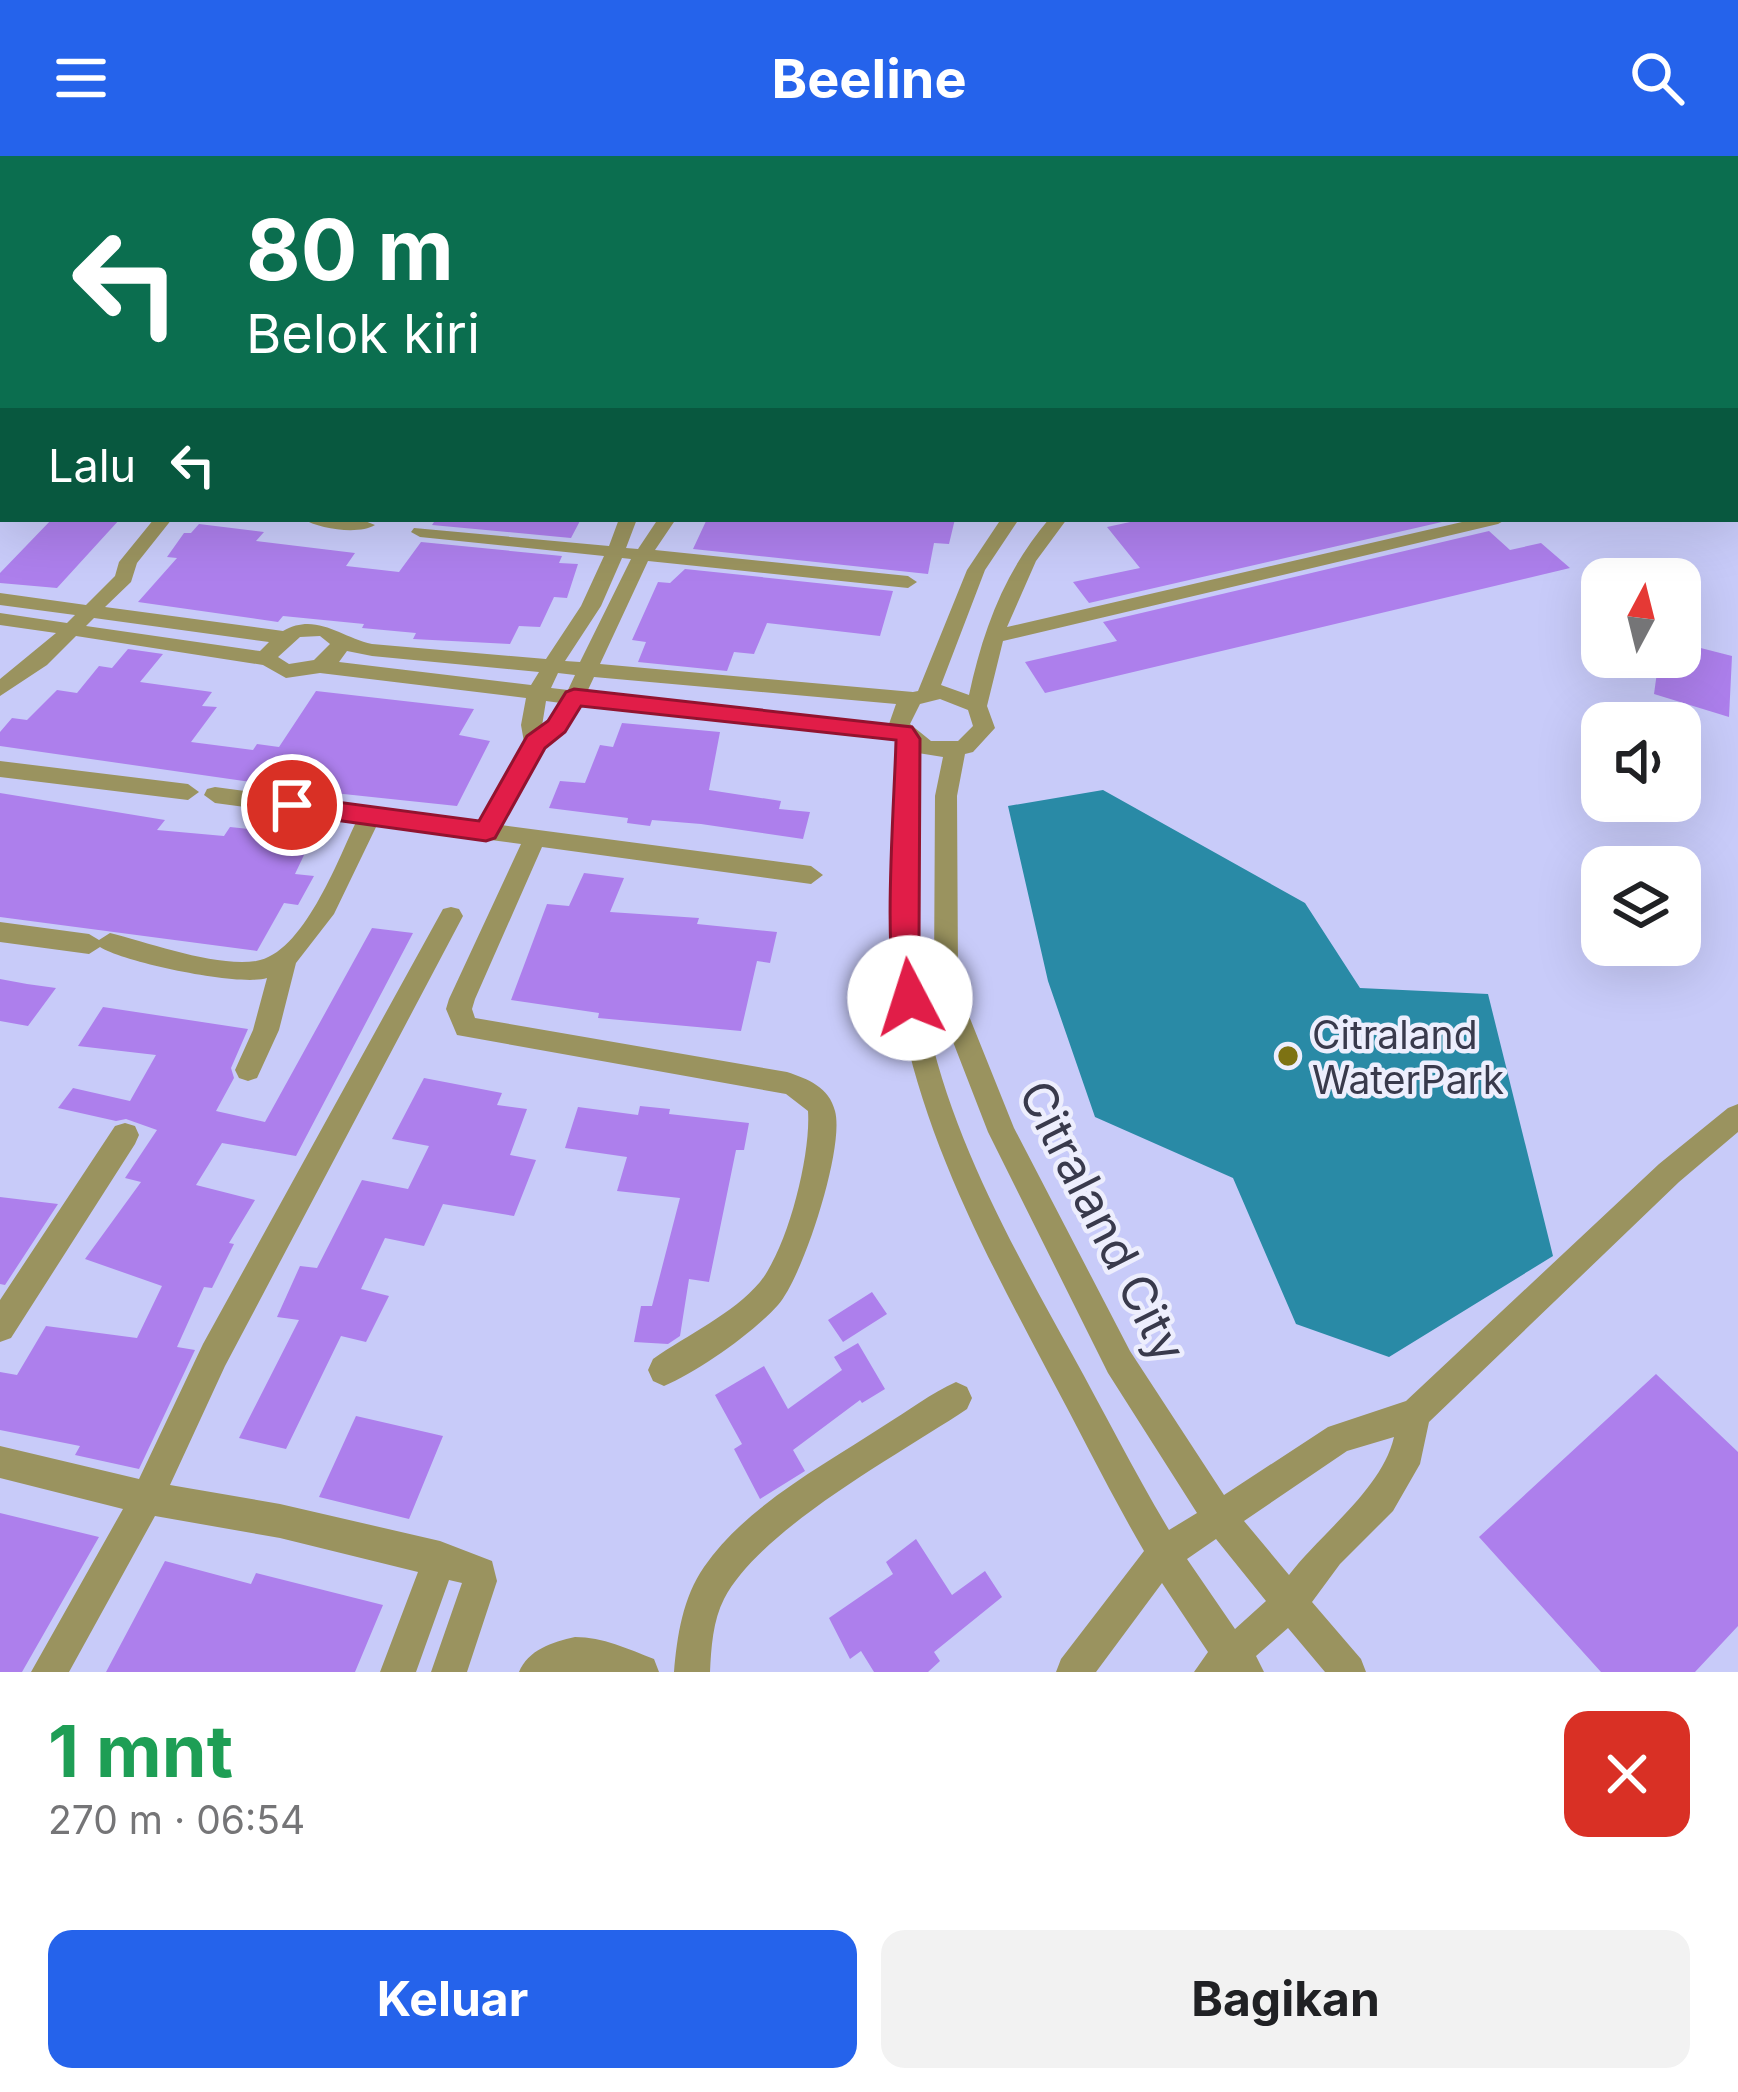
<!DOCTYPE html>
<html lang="id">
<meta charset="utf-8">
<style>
:root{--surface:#fff;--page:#f2f2f2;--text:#202124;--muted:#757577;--accent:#2563eb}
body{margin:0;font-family:Inter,sans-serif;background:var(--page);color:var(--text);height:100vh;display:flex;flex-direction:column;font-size:45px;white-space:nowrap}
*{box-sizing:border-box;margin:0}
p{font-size:39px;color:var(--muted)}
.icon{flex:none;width:66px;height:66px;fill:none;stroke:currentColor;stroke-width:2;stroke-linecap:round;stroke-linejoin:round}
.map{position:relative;height:1516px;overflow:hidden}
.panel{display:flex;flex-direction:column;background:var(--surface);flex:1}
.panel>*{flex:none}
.top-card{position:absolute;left:0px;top:0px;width:1740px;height:366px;box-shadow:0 12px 48px #0002;background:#0b6e4f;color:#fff;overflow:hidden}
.needle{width:78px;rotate:7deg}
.controls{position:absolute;left:1581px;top:402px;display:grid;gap:24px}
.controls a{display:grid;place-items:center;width:120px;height:120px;border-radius:24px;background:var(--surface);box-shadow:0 12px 48px #0002;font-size:60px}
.pin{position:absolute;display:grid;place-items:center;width:102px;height:102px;color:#fff;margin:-51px;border:6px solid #fff;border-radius:50%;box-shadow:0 3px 12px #0007}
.me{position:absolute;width:132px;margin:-66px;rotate:355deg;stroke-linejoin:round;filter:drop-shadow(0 0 9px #0008)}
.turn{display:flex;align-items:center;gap:42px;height:252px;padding:0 48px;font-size:54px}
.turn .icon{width:156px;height:156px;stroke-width:2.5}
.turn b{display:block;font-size:84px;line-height:102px}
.then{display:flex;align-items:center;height:114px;padding:0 48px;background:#0003;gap:24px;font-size:45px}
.round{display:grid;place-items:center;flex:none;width:126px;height:126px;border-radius:24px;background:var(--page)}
.headline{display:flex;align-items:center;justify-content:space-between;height:204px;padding:0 48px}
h1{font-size:72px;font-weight:700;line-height:90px;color:#1e9e55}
.primary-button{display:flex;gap:24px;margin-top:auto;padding:24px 48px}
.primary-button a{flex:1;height:138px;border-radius:24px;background:var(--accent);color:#fff;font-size:48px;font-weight:700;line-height:138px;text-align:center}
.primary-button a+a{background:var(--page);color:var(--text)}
header{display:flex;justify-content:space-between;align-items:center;height:156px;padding:0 48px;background:var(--accent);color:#fff;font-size:54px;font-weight:700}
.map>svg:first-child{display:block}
</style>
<header><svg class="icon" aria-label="menu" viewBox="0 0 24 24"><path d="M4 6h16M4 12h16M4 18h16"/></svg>Beeline<svg class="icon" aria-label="search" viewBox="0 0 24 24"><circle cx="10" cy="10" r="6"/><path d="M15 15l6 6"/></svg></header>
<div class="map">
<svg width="1738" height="1516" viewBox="0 0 1738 1516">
<rect width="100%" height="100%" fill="#c8cbf9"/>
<path fill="#298aa6" d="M1103,634L1305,747L1360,832L1488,838L1553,1100L1389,1201L1296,1168L1233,1022L1095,961L1048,825L1008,650Z"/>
<path fill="#ad7fec" d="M52,363H120L57,432L0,427V417Z
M436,363H581L571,382L432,369Z
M707,363H955L949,388L934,387L928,418L693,393Z
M1144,363H1455L1089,447L1073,426L1140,412L1107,371Z
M199,368L264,376L256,385L355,397L346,410L399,416L421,386L562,400L559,407L578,408L567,442L554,441L540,471L519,470L510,488L413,483L416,477L362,472L364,468L283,460L278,466L138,446L177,402L167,401L184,377H191Z
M1489,375L1510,394L1541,387L1570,412L1045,537L1025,506L1117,485L1103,466Z
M685,413L893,435L880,480L767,467L754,498L734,496L727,515L638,506L646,486L632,484L658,426L670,427Z
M1685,488L1732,500L1729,561L1654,538L1658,509L1684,516Z
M128,493L163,498L140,526L212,536L202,550L217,551L191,586L253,594L257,588L279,591L316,535L474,553L459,579L490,585L457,650L315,635L317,631L265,628L0,590V576L12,562L27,564L57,534L77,537L99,510L112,512Z
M622,567L720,576L709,634L781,645L779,653L810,656L803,683L701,668L652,664L650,670L627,667L628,662L549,652L560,625L585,627L600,589L613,591Z
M0,637L165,664L157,674L224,680L230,671L313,680L295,718L314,720L298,749L284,747L257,795L0,761Z
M584,717L624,722L610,756L699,762L697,768L777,776L770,807L757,805L741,875L598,862L599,857L511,844L547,748L569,750Z
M372,772L413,777L296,1000L222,987L196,1029L255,1044L229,1087L234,1088L212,1132L204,1131L177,1191L195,1194L139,1313L75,1299L80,1290L0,1274V1216L17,1219L46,1170L137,1182L162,1130L85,1103L141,1026L125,1022L157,974L126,963L116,965L58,952L73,932L130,945L156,899L78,890L103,851L248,873L231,912L234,922L216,955L265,966Z
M0,823L27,828L56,832L28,870L0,865Z
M424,922L502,937L497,949L527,953L510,999L536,1004L514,1060L443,1048L424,1090L385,1082L361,1133L389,1140L366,1186L341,1180L286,1293L239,1282L299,1164L277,1161L300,1110L317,1112L362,1024L408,1033L429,990L392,983Z
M640,950L670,953L669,958L749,967L744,994H736L709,1126L689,1123L680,1180L668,1188L634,1186L641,1150H652L680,1042L617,1035L627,1001L565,992L578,951L638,959Z
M0,1041L58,1048L5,1129L0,1128Z
M872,1136L887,1158L843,1186L828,1164Z
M858,1187L885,1233L862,1247L860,1244L793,1294L805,1315L760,1343L734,1293L742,1288L715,1239L764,1210L788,1253L842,1214L834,1201Z
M1656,1218L1738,1296V1470L1695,1516H1601L1479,1381Z
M356,1260L443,1280L409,1363L319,1341Z
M0,1357L99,1381L22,1516H0Z
M916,1383L952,1439L985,1415L1002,1441L934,1496L940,1505L928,1516H874L861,1495L850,1503L829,1462L893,1418L886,1406Z
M165,1405L251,1428L256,1417L383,1449L355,1516H106Z"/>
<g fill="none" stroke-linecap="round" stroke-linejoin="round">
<path fill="#9a935f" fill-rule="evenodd" d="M1737,321H1738V333H1737Z
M154,363H172L137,407L131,426L105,451L283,475C316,456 340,481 372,488L546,503L581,450L604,400L420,381L411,376L414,372L609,390L619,363H637L626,392L638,393L658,363H676L655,394L908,420L917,426L908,432L648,405L600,508L913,536L918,535L967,414L1001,363H1019L985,414L941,529L969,539C983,474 1004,416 1049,363H1067L1036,405L1007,471L1475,363H1507L1498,368L1003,485L987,550L995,572L973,596L965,598L957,640L958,820L969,860L1014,972L1130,1195L1224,1339L1328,1271L1406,1245L1659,1008L1728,952L1738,948V976L1679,1026L1429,1266L1420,1308L1393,1355L1340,1408L1312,1446L1361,1503L1366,1516H1325L1288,1472L1256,1500L1264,1516H1194L1208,1496L1162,1427L1096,1516H1056L1061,1503L1144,1395C1110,1337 1081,1277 1049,1218C987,1101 922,980 899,848C883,761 893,671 897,584L580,549L564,575L543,591L501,669L811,710L823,719L811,728L542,691L475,843L472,853L475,862L787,916C808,923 829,931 835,955C845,991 803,1121 778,1149C754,1176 698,1216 664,1230L653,1225L648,1214L653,1203C687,1179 733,1158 760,1126C788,1091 811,999 808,955L786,938L457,879L446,853L449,843L521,688L377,669L334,758L296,807L279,874L257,922L248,925L239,922L235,914L253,874L267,822C240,831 123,806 100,791L89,798L0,786V766L89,778L99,784L110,777C150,787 215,811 256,805C303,798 338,704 356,666L215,647L204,639L207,633L215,631L480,666L524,586L521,569L526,542L320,517L286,522L263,509L76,480L47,509L0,540V523L56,477L0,469V457L67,467L75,459L0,449V437L86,449L115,420L119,406ZM622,402L631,403L580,506L565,505L601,450ZM94,462L269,486L260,495L86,470ZM320,480L330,488L314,504L289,508L278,501L300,481ZM347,495L372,500L539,516L531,529L339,506ZM558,517L575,519L568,534L551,532ZM594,521L896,548L889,568L587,536ZM940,543L968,554L973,570L958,585H931L910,568L920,548ZM546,545L561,547L542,570ZM918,597L943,601L935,640L934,820L943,860L988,976L1108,1217L1197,1357L1169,1374C1135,1317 1104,1256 1072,1198C1010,1086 945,971 923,844C909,763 915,679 918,597ZM1394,1281C1382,1333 1322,1376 1289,1419L1244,1365L1347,1295ZM1216,1383L1266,1445L1235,1473L1187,1403Z
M303,363H360L375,369C359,379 319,373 303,363Z
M0,605L188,628L199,636L188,644L0,621Z
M451,751L459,753L463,760L225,1210L170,1329L280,1348L440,1385L492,1405L497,1425L467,1516H431L462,1427L449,1424L416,1516H380L418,1416L280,1382L155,1360L69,1516H31L123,1353L0,1322V1290L139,1323L203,1188L443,753Z
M125,967L135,970L139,979L135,988L11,1182L0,1186V1144L115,970Z
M956,1226L967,1231L972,1242L967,1253C900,1298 761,1372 724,1443C713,1464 711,1492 710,1516H674C677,1480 683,1441 704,1411C747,1349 824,1309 885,1269C908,1255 931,1237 956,1226Z
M575,1481C603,1481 628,1493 654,1503L659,1516H519C528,1494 552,1486 575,1481Z"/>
</g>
<path fill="#e11d48" stroke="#92132f" stroke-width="3" d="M574,533L912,571L920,583L919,787L925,842L921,851H900C881,811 895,638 896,584L581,550L565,576L545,592L495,682L486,685L292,658L280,649L292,640L479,665L527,580L548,565L566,536Z"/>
<circle fill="#7d7213" stroke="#edeefd" stroke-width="4.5" cx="1288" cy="900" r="12"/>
<g text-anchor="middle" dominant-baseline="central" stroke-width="9" stroke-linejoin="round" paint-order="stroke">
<g font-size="39" fill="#393a4c" stroke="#edeefd" text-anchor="start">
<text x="1312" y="878">Citraland<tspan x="1312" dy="45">WaterPark</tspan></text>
</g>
<g font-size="48" fill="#393a4c" stroke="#edeefd">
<text transform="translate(1103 1065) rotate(63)">Citraland City</text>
</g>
</g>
</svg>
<div class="controls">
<a><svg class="needle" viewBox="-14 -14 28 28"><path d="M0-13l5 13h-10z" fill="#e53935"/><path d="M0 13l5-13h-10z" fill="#757577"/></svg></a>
<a><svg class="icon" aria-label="sound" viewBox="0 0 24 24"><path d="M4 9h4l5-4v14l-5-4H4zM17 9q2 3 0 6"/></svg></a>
<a><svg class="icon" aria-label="layers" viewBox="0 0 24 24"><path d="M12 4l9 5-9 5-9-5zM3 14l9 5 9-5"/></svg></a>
</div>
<div class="pin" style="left:292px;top:649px;background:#d93025"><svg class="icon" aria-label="arrive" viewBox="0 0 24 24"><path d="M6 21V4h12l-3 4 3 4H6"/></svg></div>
<svg class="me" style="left:910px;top:842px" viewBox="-20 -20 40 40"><circle r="19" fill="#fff"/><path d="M0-13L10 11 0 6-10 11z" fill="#e11d48"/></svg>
<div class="top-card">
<div class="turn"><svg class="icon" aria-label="left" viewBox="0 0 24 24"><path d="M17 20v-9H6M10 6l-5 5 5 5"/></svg><div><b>80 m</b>Belok kiri</div></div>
<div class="then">Lalu<svg class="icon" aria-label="left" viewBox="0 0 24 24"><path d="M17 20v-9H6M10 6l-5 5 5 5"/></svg></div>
</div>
</div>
<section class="panel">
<div class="headline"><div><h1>1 mnt</h1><p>270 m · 06:54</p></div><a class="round" style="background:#d93025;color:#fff"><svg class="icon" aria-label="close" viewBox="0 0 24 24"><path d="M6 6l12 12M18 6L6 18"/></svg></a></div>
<div class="primary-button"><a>Keluar</a><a>Bagikan</a></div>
</section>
